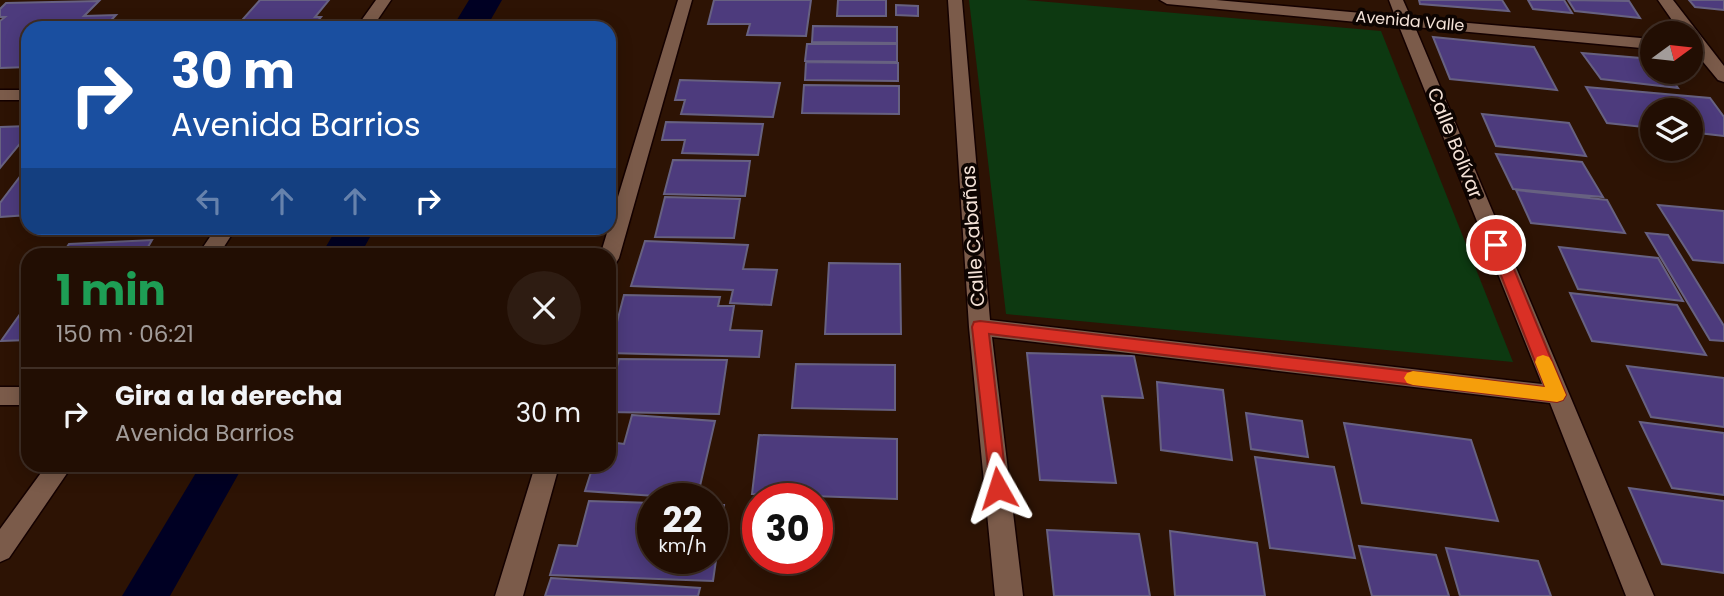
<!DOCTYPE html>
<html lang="es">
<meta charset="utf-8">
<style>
:root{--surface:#220e03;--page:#2e1c12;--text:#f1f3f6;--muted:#a29c9a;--line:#3f2e25}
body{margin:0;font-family:Poppins,sans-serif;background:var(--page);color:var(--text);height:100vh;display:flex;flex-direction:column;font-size:26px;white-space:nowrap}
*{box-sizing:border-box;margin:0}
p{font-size:23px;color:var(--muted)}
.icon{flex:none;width:38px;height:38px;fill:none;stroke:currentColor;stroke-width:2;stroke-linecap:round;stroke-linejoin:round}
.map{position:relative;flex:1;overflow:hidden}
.drawer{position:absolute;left:21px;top:248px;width:595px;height:224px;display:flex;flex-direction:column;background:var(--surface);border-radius:21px;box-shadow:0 4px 18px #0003,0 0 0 2px var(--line)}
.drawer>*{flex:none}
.banner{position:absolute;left:21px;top:21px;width:595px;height:214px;border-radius:21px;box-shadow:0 4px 18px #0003,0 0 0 2px var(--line);background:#1a4fa0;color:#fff;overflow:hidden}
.needle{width:46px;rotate:75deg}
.tools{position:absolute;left:1640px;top:21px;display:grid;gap:14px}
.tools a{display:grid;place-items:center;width:63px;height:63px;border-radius:50%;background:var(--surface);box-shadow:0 4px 18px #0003,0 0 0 2px var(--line);font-size:35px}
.speed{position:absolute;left:637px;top:483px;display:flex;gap:14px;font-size:35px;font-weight:700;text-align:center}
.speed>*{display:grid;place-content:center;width:91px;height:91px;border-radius:50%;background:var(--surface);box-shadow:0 4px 18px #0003,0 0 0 2px var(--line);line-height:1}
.speed small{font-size:18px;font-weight:400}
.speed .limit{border:10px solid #d22;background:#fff;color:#111}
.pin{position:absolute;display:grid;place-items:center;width:60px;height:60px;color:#fff;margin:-30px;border:4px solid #fff;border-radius:50%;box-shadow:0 2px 7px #0007}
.me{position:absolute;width:77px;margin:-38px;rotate:354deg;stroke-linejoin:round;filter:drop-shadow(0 0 5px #0008)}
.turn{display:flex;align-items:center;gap:24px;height:147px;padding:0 35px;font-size:32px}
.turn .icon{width:91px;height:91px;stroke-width:2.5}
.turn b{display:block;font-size:49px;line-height:60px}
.lanes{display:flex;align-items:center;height:66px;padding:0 35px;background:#0003;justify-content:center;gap:35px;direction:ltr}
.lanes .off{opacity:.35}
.round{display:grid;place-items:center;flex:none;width:74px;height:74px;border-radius:37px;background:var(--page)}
.headline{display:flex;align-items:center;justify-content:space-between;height:119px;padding:0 35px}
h1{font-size:42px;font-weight:700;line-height:52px;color:#1e9e55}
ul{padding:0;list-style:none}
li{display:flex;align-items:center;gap:21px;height:91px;padding:0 35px;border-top:2px solid var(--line)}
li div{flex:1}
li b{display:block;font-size:26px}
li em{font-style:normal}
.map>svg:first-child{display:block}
</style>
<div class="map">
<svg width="1724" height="596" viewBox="0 0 1724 596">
<rect width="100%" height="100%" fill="#2d1304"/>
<path fill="#0d3911" d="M969,0H1026L1381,31L1513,362L1006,314Z"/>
<path fill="#000023" d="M469,0H502L486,28H452Z
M337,228H375L360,255H321Z
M200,466H243L170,596H122Z"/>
<path fill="#4d3b7d" stroke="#676181" stroke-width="2" d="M260,0H329L315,17H321L312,28H235Z
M714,0H811L806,36L747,35L750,24H708Z
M838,0H886V16H837Z
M1419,0H1502L1509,11L1420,4Z
M1528,0H1564L1572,13L1533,9Z
M1568,0L1629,1L1640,18L1575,11Z
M1689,0H1724V10L1695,7Z
M99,1L84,16L116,15L104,28H28V67L0,68V21L5,17H0V9L6,3Z
M896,5L918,6V16L896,15Z
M158,24H233L229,28H154Z
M813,26L897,27V43L812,42Z
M1433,37L1534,47L1557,90L1450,79Z
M807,44H897V62L805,61Z
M1582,53L1652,59V72H1667L1678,88L1601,79Z
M806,62L898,63V81L805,80Z
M680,80L780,83L773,117L681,114L685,100H675Z
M804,85L899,86V114L802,113Z
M1586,87L1710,98L1724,117V136L1690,132V110H1652V128L1607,123Z
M1482,114L1569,123L1586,156L1496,146Z
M666,122L763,124L758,155L682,153L685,140H662Z
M28,126V134L0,168V127Z
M1496,154L1582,162L1603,197L1513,189Z
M673,160L750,161L745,196L664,194Z
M28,166V215L0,217V203Z
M1516,190L1607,200L1625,233L1531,223Z
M665,197L740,199L734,238L655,237Z
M1658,205L1724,211V263L1693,260Z
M1646,233L1668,235L1724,326V341L1710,340Z
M152,240L143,256H61L69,244Z
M645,241L748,245L743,269L777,270L771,305L730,303L733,290L631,286Z
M1559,247L1658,258L1683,301L1578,289Z
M829,263L900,264L901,334H825Z
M1570,293L1677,305L1706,355L1592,341Z
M624,295L720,297L718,306H734L730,330L762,331L759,357L609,353Z
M28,303V340L1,341Z
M1027,353L1134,356L1143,398L1102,396L1116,483L1040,480Z
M619,359L727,360L719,414L609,412V398Z
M796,364L895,365V410L792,408Z
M1627,366L1724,378V427L1651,417Z
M1157,382L1223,390L1232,460L1161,450Z
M1246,413L1302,421L1308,457L1251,449Z
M632,415L715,421L697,499L585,491L593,466H609V442L624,444Z
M1640,422L1724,433V495L1672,488Z
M1344,423L1471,440L1498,521L1362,503Z
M759,435L897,439V499L752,494Z
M1255,457L1334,467L1355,558L1270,548Z
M1629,488L1724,501V573L1662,564Z
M589,501L653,503V558H712V505H724L713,581L550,575L559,545L577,546Z
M1047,530L1139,534L1150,596H1054Z
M1170,531L1257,543L1265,596H1175Z
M1359,546L1436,555L1449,596H1372Z
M1446,548L1538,561L1551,596H1460Z
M551,578L700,588L698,596H545Z"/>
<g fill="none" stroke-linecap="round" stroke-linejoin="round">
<defs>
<path id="minor" d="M376,0H391L372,28H356Z
M678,0H692L619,258L616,263L609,265V256H600Z
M948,0H962L990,320L1542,384L1399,26L1167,4L1160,0H1216L1395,16L1389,0H1403L1411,18L1652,39V49L1415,27L1654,596H1626L1550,403L992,337L1023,596H995L969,327Z
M1658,0H1673L1724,66V82L1718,80L1690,46V33H1681Z
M0,90H28V100H0Z
M216,228H236L218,256H197Z
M0,387H28V405H0Z
M46,466H72L9,558L0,562V529Z
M535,466H559L523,596H495Z"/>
</defs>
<use href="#minor" stroke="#140100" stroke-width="3"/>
<use href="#minor" fill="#7b5b4a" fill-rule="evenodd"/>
</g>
<path fill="#d93025" stroke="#8d1f18" stroke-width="2" d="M1496,240L1504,245L1566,395L1563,400L1557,402L989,334L1007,488L1004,494L998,496L991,494L972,327L974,322L980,321L1545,387L1489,245Z"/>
<path fill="#f59e0b" d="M1543,355L1549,357L1552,362L1566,395L1563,400L1557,402L1413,385L1407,383L1404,378L1407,373L1413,371L1545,387L1535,362L1537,357Z"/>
<g text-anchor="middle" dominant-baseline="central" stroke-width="7" stroke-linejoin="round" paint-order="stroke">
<g font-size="16" fill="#f5e3d8" stroke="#0d0401">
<text transform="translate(1410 21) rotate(5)">Avenida Valle</text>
</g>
<g font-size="19" fill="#f5e3d8" stroke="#0d0401">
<text transform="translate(1455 143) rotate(68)">Calle Bolívar</text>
<text transform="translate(973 236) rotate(-94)">Calle Cabañas</text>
</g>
</g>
</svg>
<div class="tools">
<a><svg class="needle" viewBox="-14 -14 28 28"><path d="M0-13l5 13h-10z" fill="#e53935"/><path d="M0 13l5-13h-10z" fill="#a29c9a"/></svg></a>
<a><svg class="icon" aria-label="layers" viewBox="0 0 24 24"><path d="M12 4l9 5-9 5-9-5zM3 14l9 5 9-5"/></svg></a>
</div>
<div class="speed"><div>22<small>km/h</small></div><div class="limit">30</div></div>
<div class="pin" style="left:1496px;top:245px;background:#d93025"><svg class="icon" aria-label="arrive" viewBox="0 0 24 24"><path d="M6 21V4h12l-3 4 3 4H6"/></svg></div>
<svg class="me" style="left:998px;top:488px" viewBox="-20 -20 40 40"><path d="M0-17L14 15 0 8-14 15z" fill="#d93025" stroke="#fff" stroke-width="4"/></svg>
<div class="banner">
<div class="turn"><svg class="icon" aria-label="right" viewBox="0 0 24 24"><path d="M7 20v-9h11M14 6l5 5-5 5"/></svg><div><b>30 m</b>Avenida Barrios</div></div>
<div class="lanes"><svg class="icon off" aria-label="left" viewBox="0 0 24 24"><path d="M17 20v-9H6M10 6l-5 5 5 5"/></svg><svg class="icon off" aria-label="ahead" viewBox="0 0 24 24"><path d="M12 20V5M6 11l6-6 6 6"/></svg><svg class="icon off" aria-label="ahead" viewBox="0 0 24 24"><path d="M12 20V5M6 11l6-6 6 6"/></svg><svg class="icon" aria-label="right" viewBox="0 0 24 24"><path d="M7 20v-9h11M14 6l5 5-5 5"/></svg></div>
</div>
<section class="drawer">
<div class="headline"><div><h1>1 min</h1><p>150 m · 06:21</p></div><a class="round"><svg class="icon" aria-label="close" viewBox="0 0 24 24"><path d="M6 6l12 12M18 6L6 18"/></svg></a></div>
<ul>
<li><svg class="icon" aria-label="right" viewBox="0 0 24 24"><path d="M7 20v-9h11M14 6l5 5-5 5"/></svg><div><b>Gira a la derecha</b><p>Avenida Barrios</p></div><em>30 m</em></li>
</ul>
</section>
</div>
